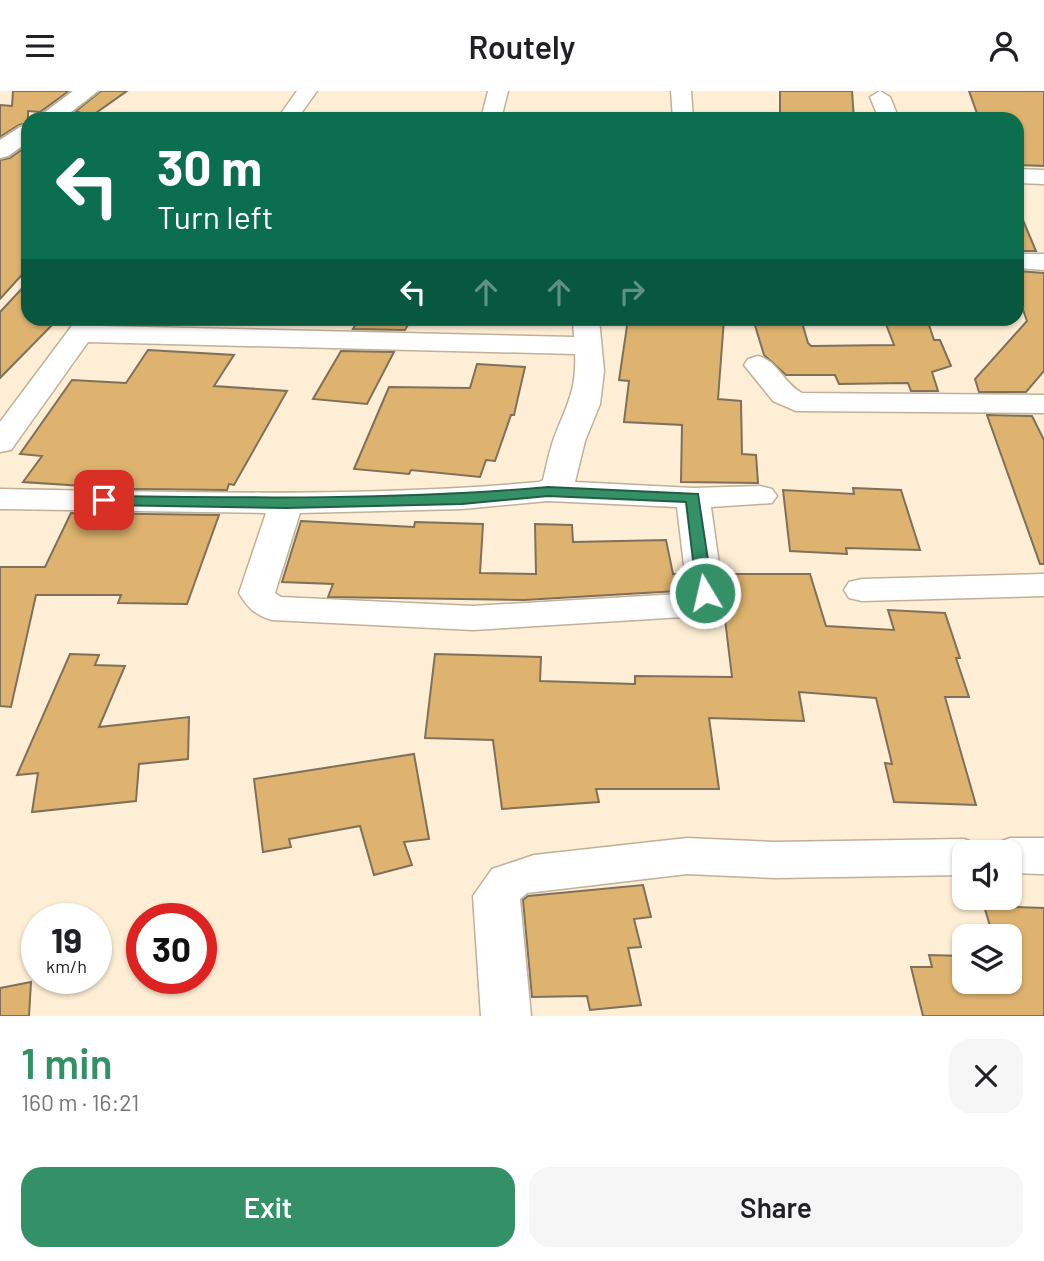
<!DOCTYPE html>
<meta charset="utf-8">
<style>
:root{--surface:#fff;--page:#f6f6f6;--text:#202124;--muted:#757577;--accent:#349067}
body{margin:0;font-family:Barlow,sans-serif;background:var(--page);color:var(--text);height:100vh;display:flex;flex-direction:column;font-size:26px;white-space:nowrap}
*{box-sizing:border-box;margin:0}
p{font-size:23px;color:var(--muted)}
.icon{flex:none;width:38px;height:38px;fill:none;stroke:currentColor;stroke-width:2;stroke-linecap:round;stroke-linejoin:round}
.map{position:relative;height:925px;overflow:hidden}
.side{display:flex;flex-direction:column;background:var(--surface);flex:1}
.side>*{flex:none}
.hud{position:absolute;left:21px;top:21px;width:1003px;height:214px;border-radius:21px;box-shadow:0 2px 5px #0004;background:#0b6e4f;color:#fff;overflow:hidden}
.controls{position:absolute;left:952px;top:749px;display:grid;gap:14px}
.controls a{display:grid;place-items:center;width:70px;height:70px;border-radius:14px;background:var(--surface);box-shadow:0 2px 5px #0004;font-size:35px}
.speed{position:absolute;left:21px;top:812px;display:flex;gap:14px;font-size:35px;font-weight:700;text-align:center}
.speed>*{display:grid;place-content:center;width:91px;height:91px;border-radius:50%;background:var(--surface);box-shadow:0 2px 5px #0004;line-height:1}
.speed small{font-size:18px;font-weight:400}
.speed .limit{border:10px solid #d22;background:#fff;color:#111}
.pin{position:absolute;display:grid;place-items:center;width:60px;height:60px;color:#fff;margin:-30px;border-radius:14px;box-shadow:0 4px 10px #0006}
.me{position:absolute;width:77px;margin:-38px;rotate:351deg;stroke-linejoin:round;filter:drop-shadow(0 0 5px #0008)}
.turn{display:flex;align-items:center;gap:24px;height:147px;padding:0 21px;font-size:32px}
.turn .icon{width:91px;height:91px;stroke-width:2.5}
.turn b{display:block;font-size:49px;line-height:60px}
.lanes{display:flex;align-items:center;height:66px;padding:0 21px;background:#0003;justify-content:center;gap:35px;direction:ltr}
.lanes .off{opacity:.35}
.round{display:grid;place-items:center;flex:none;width:74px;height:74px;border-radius:21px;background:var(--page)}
.summary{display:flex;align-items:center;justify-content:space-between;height:119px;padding:0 21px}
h1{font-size:42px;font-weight:600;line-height:52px;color:var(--accent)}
.button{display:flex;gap:14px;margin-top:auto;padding:14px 21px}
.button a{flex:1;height:80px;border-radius:21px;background:var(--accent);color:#fff;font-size:28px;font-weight:600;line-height:80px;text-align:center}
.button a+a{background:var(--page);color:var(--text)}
header{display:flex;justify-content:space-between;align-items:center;height:91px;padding:0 21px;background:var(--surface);font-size:32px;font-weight:600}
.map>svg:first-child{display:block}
</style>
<header><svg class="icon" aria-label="menu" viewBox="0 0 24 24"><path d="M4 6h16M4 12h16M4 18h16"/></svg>Routely<svg class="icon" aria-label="person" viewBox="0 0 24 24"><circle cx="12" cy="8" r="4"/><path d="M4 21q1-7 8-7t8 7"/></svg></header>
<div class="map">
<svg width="1044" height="925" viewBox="0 0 1044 925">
<rect width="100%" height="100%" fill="#feeed5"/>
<path fill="#deb36f" stroke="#7e705b" stroke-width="2" d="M13,0H69L40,21L28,20V32L19,34L0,46V14L12,15Z
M101,0H127L90,26L76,20Z
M780,0H852L854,28L780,25Z
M969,0H1044V75L1017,74V28H979Z
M28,54V177L0,208V69L10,67Z
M1017,115L1036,160H1017Z
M1017,180L1044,182V280L1026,301H979L975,288L1027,230L1017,202Z
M28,191V228H58L0,287V221Z
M628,228H724L718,308L741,310L742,363L756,364L758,392L681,391L682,334L624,331L629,290L619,289Z
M753,228H801L808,252L811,255L894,254L884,228H927L934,249H940L951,275L932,281L938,300H911L908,292L839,293L835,284H786L764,264Z
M357,231L408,234L405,239L353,238Z
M148,259L234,264L214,295L287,300L234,394L229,393L227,399L135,398L82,397L83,395L23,391L42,365L20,363L72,289L126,292Z
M341,260L394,261L367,313L313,308Z
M477,273L525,276L514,324H511L495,370L486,369L480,386L411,379L409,383L354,378L389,296L470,297Z
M987,324L1032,325L1044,349V473H1040Z
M853,397L901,399L920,459L846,457L847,463L790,460L783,399L854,403Z
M71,422L219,424L187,513L118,512L121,504H36L11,616L0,615V476H45Z
M301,430L414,436L415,431L483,433L480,482L536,483L535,433L572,434L573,451L666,449L673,483H682L684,497L678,500L524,509L328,506L333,493L282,491Z
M723,483H810L826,535L894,539L888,519L945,522L960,567H956L969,606H945L976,714L894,711L885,672L892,673L876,607L799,601L804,630L709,627L719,698H596L599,711L502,718L493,649L425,647L435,563L541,566L540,590L635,593V585L732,586L723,512H719L726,502Z
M70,563L99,564L95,574L125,575L99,636L189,626L188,668L139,673L136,710L32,721L38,682L17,684Z
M414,663L429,748L404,751L412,774L374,784L360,735L289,748L291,756L263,761L254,688Z
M643,794L651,826L634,828L641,856L628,857L641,914L590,919L587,905L532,906L523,809L528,805Z
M984,815L1044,817V925H923L911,876H932L929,864L964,865V891H1010V845H993Z
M31,891L29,925H0V897Z"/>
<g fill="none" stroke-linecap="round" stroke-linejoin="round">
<defs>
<path id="street" d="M297,0H317L297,28H277Z
M488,0H508L501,28H481Z
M671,0H691L693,28H673Z
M880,0L890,6L899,28H879L870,6Z
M52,19L83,24L86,28H44L42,25L45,21Z
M1017,78L1044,79V93L1017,92Z
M1017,163H1044V179L1017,177Z
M77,228H104L100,235L574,246L573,228H599L604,280L600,313L585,350L575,391L693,397L760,395L772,398L777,405L772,412L711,416L723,502L712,516L683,526L473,539L272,529C255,524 248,517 239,502L266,422L0,418V398C180,401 360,407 539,391L543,389C546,376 549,362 553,350C565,317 577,301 575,263L88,251L11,359L0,361V331ZM548,410L677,416L687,499L679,503L473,515L281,506L275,502L300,422L462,418Z
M758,265C778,270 784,293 802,302L1044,304V322L796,320L773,310L744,274L748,268Z
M1044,483V505L862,510L849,507L844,499L849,491L862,488Z
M687,747L775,751L964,748L980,754L984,761H964V784L775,787L687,783L527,802L520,808L531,925H481L473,805L492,778L534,764Z
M1010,747H1044V783L1010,782V761H989L994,753Z"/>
<path id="secondary" d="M73,0H98L62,28H36Z
M28,34V51L8,65L0,67V49L20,36Z"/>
</defs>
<use href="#street" stroke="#bfb099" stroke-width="3"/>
<use href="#secondary" stroke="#bfb099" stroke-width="4"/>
<use href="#street" fill="#fff" fill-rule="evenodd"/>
<use href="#secondary" fill="#fff" fill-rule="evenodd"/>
</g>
<path fill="#349067" stroke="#225e43" stroke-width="2" d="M548,396L698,403L713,502L705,507L697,502L686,411L548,405L462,413L286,417L104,414L96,409L104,405C252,407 400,409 548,396Z"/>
</svg>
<div class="controls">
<a><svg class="icon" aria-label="sound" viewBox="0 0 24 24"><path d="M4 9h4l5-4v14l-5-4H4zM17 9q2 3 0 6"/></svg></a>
<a><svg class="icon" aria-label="layers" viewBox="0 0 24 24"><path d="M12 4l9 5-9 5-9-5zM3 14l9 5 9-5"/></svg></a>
</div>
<div class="speed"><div>19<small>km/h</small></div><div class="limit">30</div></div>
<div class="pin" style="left:104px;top:409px;background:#d93025"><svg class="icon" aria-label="arrive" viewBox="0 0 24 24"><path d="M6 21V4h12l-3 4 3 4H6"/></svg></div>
<svg class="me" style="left:705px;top:502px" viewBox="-20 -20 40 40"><circle r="17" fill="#349067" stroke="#fff" stroke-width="3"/><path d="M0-11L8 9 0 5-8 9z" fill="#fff"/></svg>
<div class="hud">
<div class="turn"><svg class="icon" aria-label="left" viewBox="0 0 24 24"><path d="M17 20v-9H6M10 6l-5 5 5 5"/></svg><div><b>30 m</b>Turn left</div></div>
<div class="lanes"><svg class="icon" aria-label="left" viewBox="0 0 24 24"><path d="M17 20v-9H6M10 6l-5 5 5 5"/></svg><svg class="icon off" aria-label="ahead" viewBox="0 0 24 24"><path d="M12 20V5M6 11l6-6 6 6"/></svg><svg class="icon off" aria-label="ahead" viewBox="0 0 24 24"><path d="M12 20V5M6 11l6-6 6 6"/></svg><svg class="icon off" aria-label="right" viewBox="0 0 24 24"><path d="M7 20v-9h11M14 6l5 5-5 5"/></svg></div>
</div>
</div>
<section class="side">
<div class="summary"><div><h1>1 min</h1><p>160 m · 16:21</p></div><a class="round"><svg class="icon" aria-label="close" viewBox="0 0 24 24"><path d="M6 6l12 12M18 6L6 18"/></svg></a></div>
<div class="button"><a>Exit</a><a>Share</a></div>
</section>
